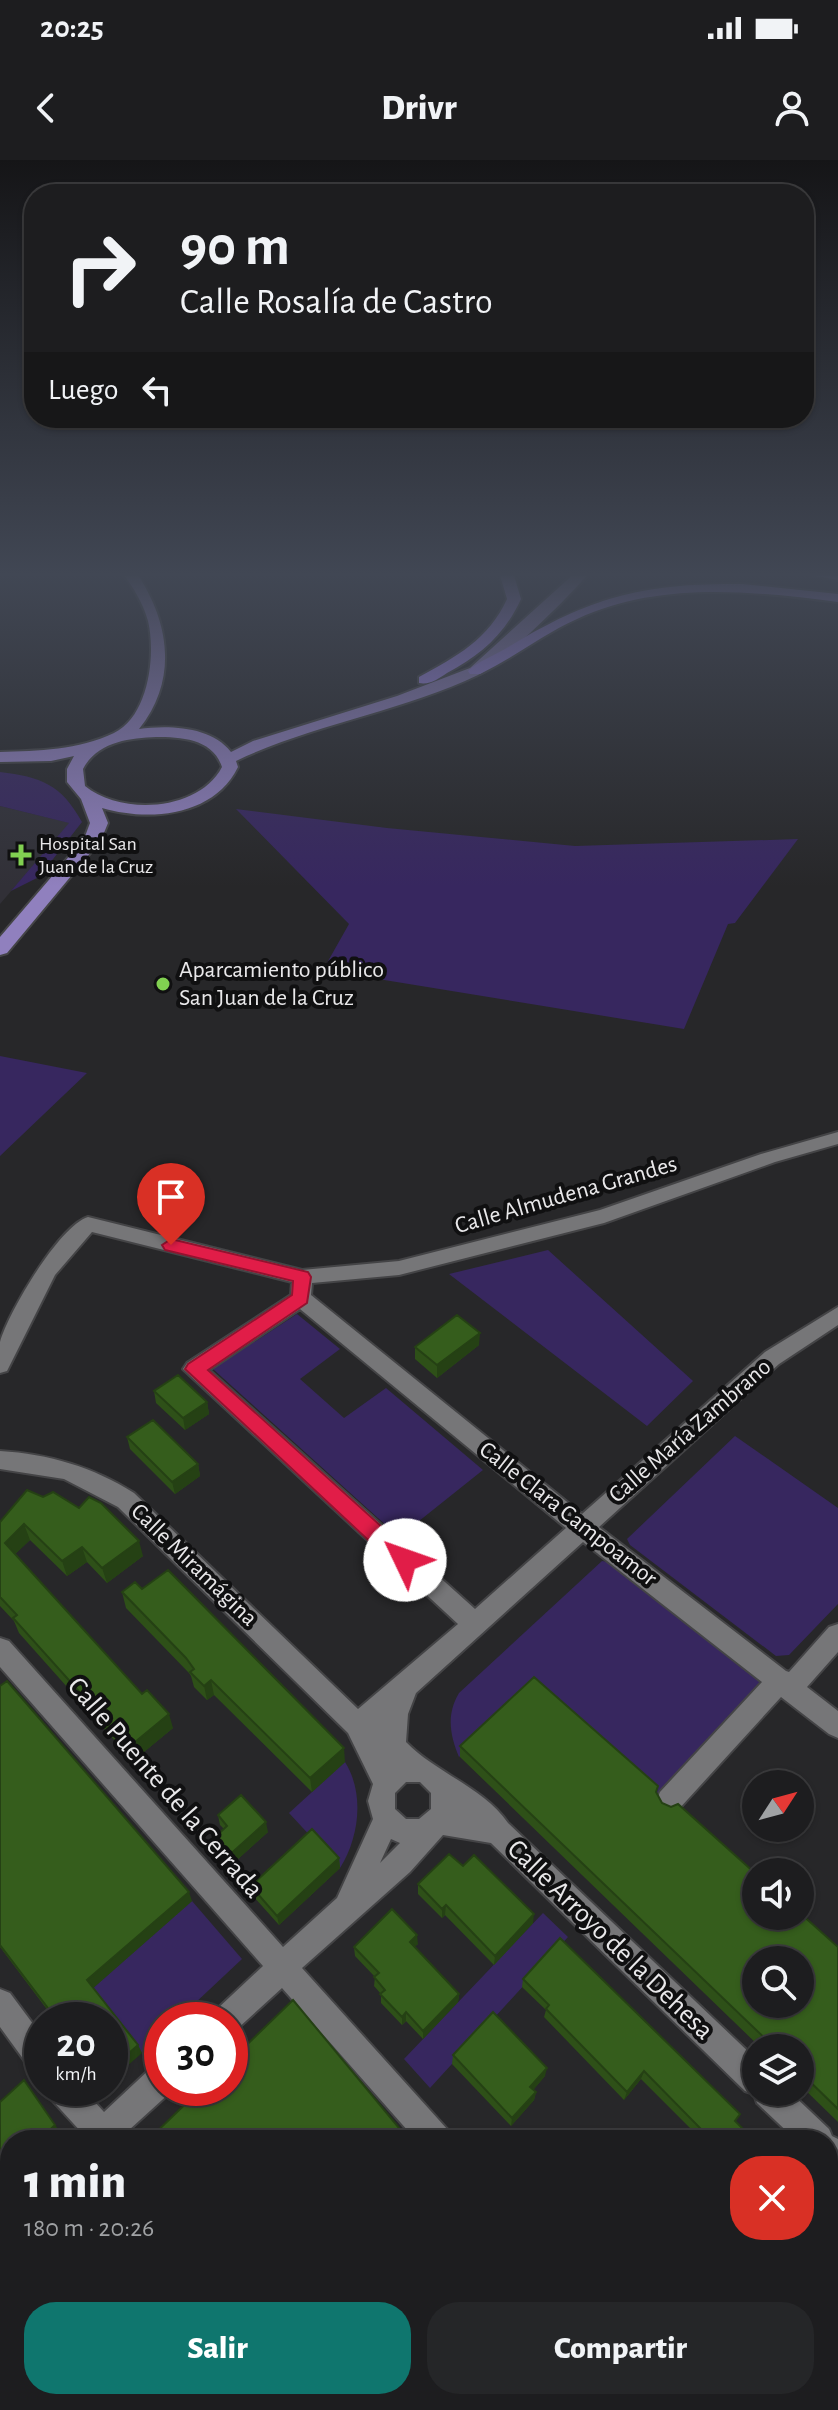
<!DOCTYPE html>
<html lang="es">
<meta charset="utf-8">
<style>
:root{--surface:#1d1d1f;--page:#252628;--text:#f1f3f6;--muted:#a0a2a4;--line:#3b3b3d;--accent:#0f766e}
body{margin:0;font-family:"Alegreya Sans",sans-serif;background:var(--page);color:var(--text);height:100vh;display:flex;flex-direction:column;font-size:30px;white-space:nowrap}
*{box-sizing:border-box;margin:0}
p{font-size:26px;color:var(--muted)}
.icon{flex:none;width:44px;height:44px;fill:none;stroke:currentColor;stroke-width:2;stroke-linecap:round;stroke-linejoin:round}
.map{position:relative;flex:1;overflow:hidden}
.side{position:absolute;left:0px;top:1970px;width:838px;height:280px;display:flex;flex-direction:column;background:var(--surface);border-radius:32px 32px 0 0;box-shadow:0 2px 6px #0004,0 0 0 2px var(--line)}
.side>*{flex:none}
.top-card{position:absolute;left:24px;top:24px;width:790px;height:244px;border-radius:32px;box-shadow:0 2px 6px #0004,0 0 0 2px var(--line);background:#1d1d1f;color:var(--text);overflow:hidden}
.needle{width:52px;rotate:54deg}
.fabs{position:absolute;left:742px;top:1610px;display:grid;gap:16px}
.fabs a{display:grid;place-items:center;width:72px;height:72px;border-radius:50%;background:var(--surface);box-shadow:0 2px 6px #0004,0 0 0 2px var(--line);font-size:40px}
.speed{position:absolute;left:24px;top:1842px;display:flex;gap:16px;font-size:40px;font-weight:700;text-align:center}
.speed>*{display:grid;place-content:center;width:104px;height:104px;border-radius:50%;background:var(--surface);box-shadow:0 2px 6px #0004,0 0 0 2px var(--line);line-height:1}
.speed small{font-size:20px;font-weight:400}
.speed .limit{border:12px solid #d22;background:#fff;color:#111}
.pin{position:absolute;display:grid;place-items:center;width:68px;height:68px;color:#fff;margin:-82px -34px;border-radius:50% 50% 50% 0;rotate:-45deg;box-shadow:0 0 8px #0007}
.pin .icon{rotate:45deg}
.me{position:absolute;width:88px;margin:-44px;rotate:312deg;stroke-linejoin:round;filter:drop-shadow(0 0 6px #0008)}
.turn{display:flex;align-items:center;gap:28px;height:168px;padding:0 24px;font-size:36px}
.turn .icon{width:104px;height:104px;stroke-width:2.5}
.turn b{display:block;font-size:56px;line-height:68px}
.then{display:flex;align-items:center;height:76px;padding:0 24px;background:#0003;gap:16px;font-size:30px}
.round{display:grid;place-items:center;flex:none;width:84px;height:84px;border-radius:32px;background:var(--page)}
.head{display:flex;align-items:center;justify-content:space-between;height:136px;padding:0 24px}
h1{font-size:48px;font-weight:800;line-height:60px}
.action{display:flex;gap:16px;margin-top:auto;padding:16px 24px}
.action a{flex:1;height:92px;border-radius:32px;background:var(--accent);color:#fff;font-size:32px;font-weight:800;line-height:92px;text-align:center}
.action a+a{background:var(--page);color:var(--text)}
.status{display:flex;justify-content:space-between;align-items:center;height:56px;padding:0 40px;background:var(--surface);direction:ltr}
.status svg{height:22px;fill:currentColor}
header{display:flex;justify-content:space-between;align-items:center;height:104px;padding:0 24px;background:var(--surface);font-size:36px;font-weight:800}
.map>svg:first-child{display:block}
</style>
<div class="status"><b>20:25</b><svg viewBox="0 0 49 12"><path d="M0 12V9h3v3zM5 12V6h3v6zM10 12V3h3v9zM15 12V0h3v12zM26 1h20v11H26zM47 4h2v5h-2z"/></svg></div>
<header><svg class="icon" aria-label="back" viewBox="0 0 24 24"><path d="M15 5l-7 7 7 7"/></svg>Drivr<svg class="icon" aria-label="person" viewBox="0 0 24 24"><circle cx="12" cy="8" r="4"/><path d="M4 21q1-7 8-7t8 7"/></svg></header>
<div class="map">
<svg width="838" height="2250" viewBox="0 0 838 2250">
<rect width="100%" height="100%" fill="#272729"/>
<path fill="#313037" d="M0,646L70,663L0,744Z"/>
<path fill="#37275f" d="M0,612C41,617 61,624 82,662L39,717L11,731L69,663L0,646Z
M236,649L387,668L575,686L798,679L735,763L728,764L684,869L323,810L349,764Z
M0,896L87,913L0,996Z
M548,1090L693,1221L647,1266L449,1114Z
M297,1154L340,1189L300,1219L344,1258L386,1228L483,1310L399,1377L213,1209Z
M735,1276L838,1348V1444L789,1495L776,1496L630,1385L627,1379Z
M602,1401L608,1402L756,1514L761,1526L656,1637L533,1528L459,1597C450,1575 446,1555 459,1533Z
M345,1602C365,1634 359,1678 340,1708L289,1653Z
M192,1741L242,1799L177,1860H162V1874L142,1893L92,1829Z
M543,1753L568,1777L430,1928L404,1899Z
M838,2090V2250H736L742,2240H828V2106Z"/>
<g fill="none" stroke-linecap="round" stroke-linejoin="round">
<defs>
<path id="minor" d="M838,972V984L775,1002L604,1063L399,1115L312,1123L311,1135L582,1354L765,1192L838,1147V1165L779,1204L599,1367L786,1511L789,1512L829,1467L838,1464V1492L807,1527L838,1551V1578L829,1574L781,1537L678,1650L669,1654L660,1650L656,1641L660,1632L762,1522L583,1382L416,1533L408,1554L406,1582C436,1613 483,1627 508,1663L756,1899V1932H790L829,1969L832,1976L838,1979V2015L828,2011V1980H796L757,1943L754,1934L745,1931L491,1683L443,1675L410,1712L302,1808L447,1969L451,1980H416L282,1828L236,1870L230,1873V1860H211L216,1850L263,1806L0,1507V1478L9,1481L283,1787L337,1738L373,1659L368,1641L373,1624L348,1573L118,1347L64,1319L0,1309V1291C49,1294 93,1307 134,1333L358,1549L458,1464L183,1209L187,1203L291,1135L292,1122L92,1072L55,1115L7,1211L0,1213C0,1204 0,1191 0,1182C8,1153 59,1066 88,1057L302,1110L399,1101L600,1050L761,994ZM300,1149L566,1368L475,1449L209,1210ZM406,1622H420L431,1633V1649L419,1659H406L395,1649V1633ZM391,1679L400,1683L380,1703Z
M0,1829L10,1833L42,1876V1916L32,1911L0,1867Z
M162,1904V1928L173,1930L118,1980H81L83,1974L51,1939L47,1928H82L104,1952L151,1908Z
M10,2047V2084L0,2088V2051Z
M237,2240H275L279,2250H241Z
M653,2240H692L696,2250H657Z"/>
<path id="primary" d="M122,412H136C169,461 179,519 139,569C168,565 211,566 231,592L253,581L397,536L470,508L576,412H590C571,435 502,503 478,515C400,552 313,564 236,601L238,607C214,656 150,662 102,648L108,663L101,680L7,793L0,795V777L84,679L90,663L81,639L67,622V609L74,596L51,601L0,602V592C39,591 78,590 114,573C149,556 156,494 148,461C143,443 133,427 122,412ZM156,577C182,577 213,579 222,607C199,651 122,656 85,626L83,609C97,582 129,578 156,577Z"/>
<path id="motorway" d="M499,412H513L521,439C505,474 481,495 447,513C438,519 430,525 419,523V517C456,497 489,479 507,439Z
M809,412H838V420L811,415Z
M742,424L838,434V442C752,431 658,421 577,459C543,474 514,498 480,514H470L468,511C478,501 496,495 510,486C592,436 645,423 742,424Z"/>
</defs>
<use href="#minor" stroke="#444446" stroke-width="4"/>
<use href="#primary" stroke="#444446" stroke-width="4"/>
<use href="#motorway" stroke="#444446" stroke-width="4"/>
<use href="#minor" fill="#767678" fill-rule="evenodd"/>
<use href="#primary" fill="#9080be" fill-rule="evenodd"/>
<use href="#motorway" fill="#a187ed" fill-rule="evenodd"/>
</g>
<path fill="#2e5018" d="M479,1185L437,1218L415,1199V1187Z
M154,1231L207,1242L209,1254L185,1270L156,1243Z
M127,1277L198,1304L200,1316L175,1334L130,1289Z
M27,1330L143,1396L107,1423L87,1402L67,1416L30,1380L15,1394L173,1568L133,1601L19,1473L14,1461L0,1446V1362Z
M142,1429L345,1602L312,1632L214,1535L207,1540L194,1527L191,1516L189,1513L126,1448L122,1432Z
M0,1526L192,1741L93,1828L138,1885L142,1893L110,1860H55L0,1787Z
M460,1586L656,1632L662,1643L838,1787V1962L800,1925V1888H761L460,1597Z
M218,1655L268,1672L228,1708L213,1691L211,1681L224,1669L220,1665Z
M339,1698L340,1708L279,1765L253,1736L251,1726Z
M463,1706L533,1763L494,1805L445,1755L442,1758L418,1734V1724Z
M418,1784L414,1787L459,1834L458,1842L423,1879L406,1861L402,1865L381,1843V1834L374,1826L375,1817L355,1796L354,1787Z
M523,1819L740,1954L697,1975L641,1919L624,1940L544,1857L546,1850L522,1827Z
M453,1895L545,1916L533,1930L536,1932L534,1940L511,1966L452,1904Z"/>
<path fill="#254114" d="M480,1173L479,1185L437,1218V1205Z
M207,1242L209,1254L185,1270L183,1258Z
M198,1304L200,1316L175,1334L172,1322Z
M24,1364L30,1380L11,1398L5,1383Z
M139,1381L143,1396L107,1423L102,1408Z
M82,1387L87,1402L67,1416L62,1401Z
M211,1520L214,1535L207,1540L204,1526Z
M169,1554L173,1568L133,1601L129,1587Z
M344,1588L345,1602L312,1632L310,1618Z
M266,1662L268,1672L228,1708L226,1698Z
M339,1698L340,1708L279,1765L277,1756Z
M189,1732L192,1741L92,1829L87,1820Z
M446,1745L445,1755L442,1758V1749Z
M534,1754L533,1763L494,1805L495,1796Z
M417,1775L418,1784L410,1791V1782Z
M459,1834L458,1842L423,1879V1871Z
M406,1852V1861L402,1865V1857Z
M138,1885L142,1893L110,1921V1910Z
M547,1908L545,1916L529,1935L530,1927Z
M644,1911L641,1919L624,1940L627,1932Z
M536,1932L534,1940L511,1966L512,1958Z
M55,1965L59,1970L48,1980H39Z
M10,2007V2015L0,2024V2016Z"/>
<path fill="#355d1c" stroke="#254114" stroke-width="2" fill-rule="evenodd" d="M457,1155L480,1173L437,1205L415,1187Z
M178,1215L207,1242L183,1258L154,1231Z
M153,1260L198,1304L172,1322L127,1277Z
M27,1330L43,1337L53,1332L79,1348L89,1337L101,1343L139,1381L102,1408L82,1387L62,1401L24,1364L5,1383L142,1534L147,1530L169,1554L129,1587L13,1458L17,1455L0,1437V1362Z
M168,1410L344,1588L310,1618L211,1520L204,1526L190,1512L194,1509L186,1498L122,1432L135,1422L142,1429Z
M534,1517L658,1626L656,1632L662,1643L671,1647L678,1644L756,1714V1756H800V1753L838,1787V1949L800,1912V1888H775L460,1586ZM756,1800H800V1844H756Z
M7,1521L189,1732L87,1820L138,1885L110,1910V1860H57L0,1785V1526Z
M241,1635L266,1662L226,1698L211,1681L227,1666L218,1655Z
M312,1669L339,1698L277,1756L251,1726Z
M449,1694L463,1706L474,1695L534,1754L495,1796L446,1745L442,1749L418,1724Z
M392,1749L417,1775L410,1782L459,1834L423,1871L406,1852L402,1857L380,1834L385,1830L374,1817L379,1813L354,1787Z
M560,1778L740,1954L735,1961L754,1980H692L701,1969L644,1911L627,1932L546,1849L549,1845L523,1819Z
M293,1840L409,1980H148L202,1928H230V1901Z
M493,1852L547,1908L530,1927L536,1932L512,1958L453,1895Z
M24,1920L55,1965L39,1980H10V2007L0,2016V1942Z
M116,2240H190L196,2250H122Z
M297,2240H625L633,2250H305Z"/>
<linearGradient id="sky" x2="0" y2="1"><stop stop-color="#151517"/><stop offset="0.57" stop-color="#414754"/><stop offset="1" stop-color="#414754" stop-opacity="0"/></linearGradient>
<rect width="838" height="727" fill="url(#sky)"/>
<path fill="#e11d48" stroke="#92132f" stroke-width="2" d="M171,1079L308,1112L311,1117L307,1143L208,1210L412,1394L415,1400L412,1407L405,1410L397,1407L185,1209L188,1204L292,1135L293,1121L165,1090L162,1085Z"/>
<g fill="#81d051" stroke="#101011" stroke-width="3">
<path d="M17 683h8v8h8v8h-8v8h-8v-8h-8v-8h8z"/>
<circle cx="163" cy="824" r="8"/>
</g>
<g text-anchor="middle" dominant-baseline="central" stroke-width="8" stroke-linejoin="round" paint-order="stroke">
<g font-size="20" fill="#e9e8ea" stroke="#101011" text-anchor="start">
<text x="39" y="684">Hospital San<tspan x="39" dy="23">Juan de la Cruz</tspan></text>
</g>
<g font-size="24" fill="#e9e8ea" stroke="#101011" text-anchor="start">
<text x="179" y="810">Aparcamiento público<tspan x="179" dy="28">San Juan de la Cruz</tspan></text>
</g>
<g font-size="24" fill="#e9e8ea" stroke="#101011">
<text transform="translate(566 1035) rotate(-16)">Calle Almudena Grandes</text>
<text transform="translate(690 1271) rotate(-41)">Calle María Zambrano</text>
<text transform="translate(568 1354) rotate(38)">Calle Clara Campoamor</text>
<text transform="translate(194 1405) rotate(44)">Calle Miramágina</text>
</g>
<g font-size="28" fill="#e9e8ea" stroke="#101011">
<text transform="translate(165 1628) rotate(49)">Calle Puente de la Cerrada</text>
<text transform="translate(610 1780) rotate(44)">Calle Arroyo de la Dehesa</text>
</g>
</g>
</svg>
<div class="fabs">
<a><svg class="needle" viewBox="-14 -14 28 28"><path d="M0-13l5 13h-10z" fill="#e53935"/><path d="M0 13l5-13h-10z" fill="#a0a2a4"/></svg></a>
<a><svg class="icon" aria-label="sound" viewBox="0 0 24 24"><path d="M4 9h4l5-4v14l-5-4H4zM17 9q2 3 0 6"/></svg></a>
<a><svg class="icon" aria-label="search" viewBox="0 0 24 24"><circle cx="10" cy="10" r="6"/><path d="M15 15l6 6"/></svg></a>
<a><svg class="icon" aria-label="layers" viewBox="0 0 24 24"><path d="M12 4l9 5-9 5-9-5zM3 14l9 5 9-5"/></svg></a>
</div>
<div class="speed"><div>20<small>km/h</small></div><div class="limit">30</div></div>
<div class="pin" style="left:171px;top:1085px;background:#d93025"><svg class="icon" aria-label="arrive" viewBox="0 0 24 24"><path d="M6 21V4h12l-3 4 3 4H6"/></svg></div>
<svg class="me" style="left:405px;top:1400px" viewBox="-20 -20 40 40"><circle r="19" fill="#fff"/><path d="M0-13L10 11 0 6-10 11z" fill="#e11d48"/></svg>
<div class="top-card">
<div class="turn"><svg class="icon" aria-label="right" viewBox="0 0 24 24"><path d="M7 20v-9h11M14 6l5 5-5 5"/></svg><div><b>90 m</b>Calle Rosalía de Castro</div></div>
<div class="then">Luego<svg class="icon" aria-label="left" viewBox="0 0 24 24"><path d="M17 20v-9H6M10 6l-5 5 5 5"/></svg></div>
</div>
<section class="side">
<div class="head"><div><h1>1 min</h1><p>180 m · 20:26</p></div><a class="round" style="background:#d93025;color:#fff"><svg class="icon" aria-label="close" viewBox="0 0 24 24"><path d="M6 6l12 12M18 6L6 18"/></svg></a></div>
<div class="action"><a>Salir</a><a>Compartir</a></div>
</section>
</div>
